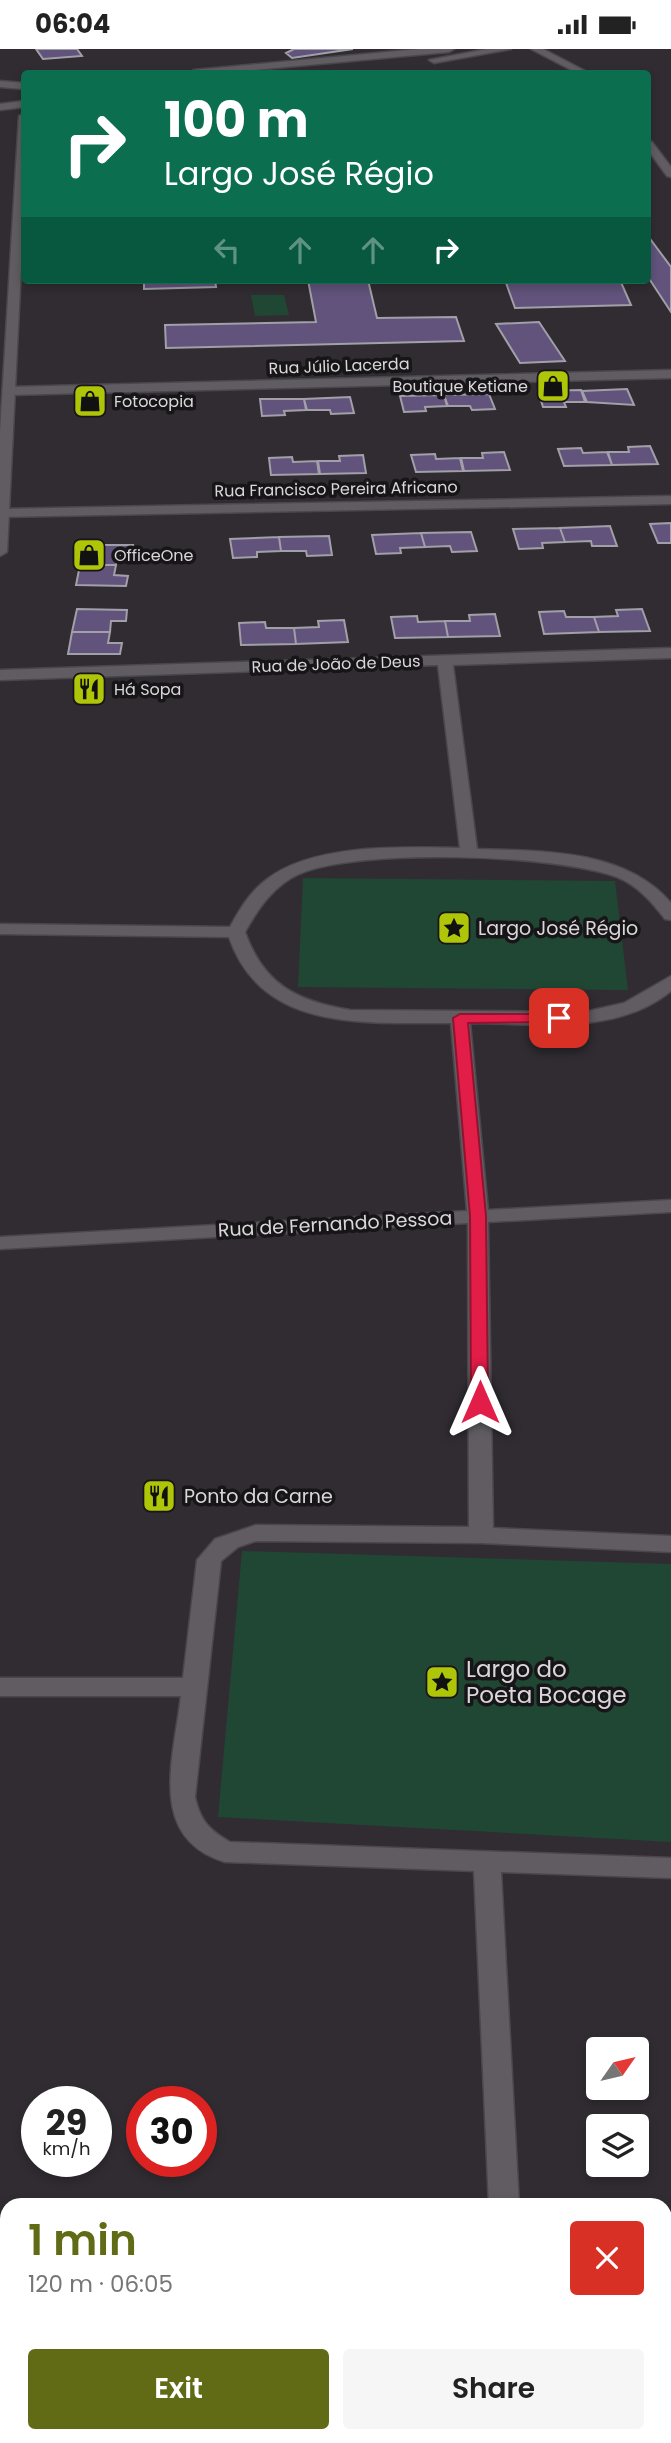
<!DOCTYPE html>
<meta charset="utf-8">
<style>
:root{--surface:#fff;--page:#f6f6f6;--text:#222;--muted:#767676;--accent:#616b16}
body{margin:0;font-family:Poppins,sans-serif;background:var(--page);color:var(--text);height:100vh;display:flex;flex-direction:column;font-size:26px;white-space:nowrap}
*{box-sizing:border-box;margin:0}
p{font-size:23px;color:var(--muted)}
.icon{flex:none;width:38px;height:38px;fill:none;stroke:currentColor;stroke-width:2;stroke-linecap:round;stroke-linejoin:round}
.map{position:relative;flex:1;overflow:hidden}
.side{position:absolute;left:0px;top:2149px;width:672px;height:245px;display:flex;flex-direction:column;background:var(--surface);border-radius:21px 21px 0 0;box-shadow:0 4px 10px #0003}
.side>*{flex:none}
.banner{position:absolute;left:21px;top:21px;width:630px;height:214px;border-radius:7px;box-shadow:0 4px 10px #0003;background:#0b6e4f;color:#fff;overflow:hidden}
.needle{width:46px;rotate:56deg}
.buttons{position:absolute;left:586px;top:1988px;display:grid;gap:14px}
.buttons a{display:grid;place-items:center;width:63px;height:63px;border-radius:7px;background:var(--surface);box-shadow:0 4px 10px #0003;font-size:35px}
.speed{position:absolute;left:21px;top:2037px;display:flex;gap:14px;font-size:35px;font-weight:700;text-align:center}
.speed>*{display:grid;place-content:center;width:91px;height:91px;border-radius:50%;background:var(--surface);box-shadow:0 4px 10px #0003;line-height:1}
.speed small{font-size:18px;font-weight:400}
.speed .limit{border:10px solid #d22;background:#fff;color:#111}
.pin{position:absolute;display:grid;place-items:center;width:60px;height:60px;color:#fff;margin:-30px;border-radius:14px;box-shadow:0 4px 10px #0006}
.me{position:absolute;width:77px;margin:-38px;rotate:0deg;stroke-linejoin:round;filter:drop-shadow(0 0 5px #0008)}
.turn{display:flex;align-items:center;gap:24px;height:147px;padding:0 28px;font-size:32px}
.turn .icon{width:91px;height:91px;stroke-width:2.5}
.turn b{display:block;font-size:49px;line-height:60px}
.lanes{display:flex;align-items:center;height:66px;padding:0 28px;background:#0003;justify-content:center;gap:35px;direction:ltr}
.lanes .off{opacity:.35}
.round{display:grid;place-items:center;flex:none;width:74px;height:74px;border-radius:7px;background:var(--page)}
.head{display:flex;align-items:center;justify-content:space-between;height:119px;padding:0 28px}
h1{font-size:42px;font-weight:600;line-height:52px;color:var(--accent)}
.cta{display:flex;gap:14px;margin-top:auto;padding:14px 28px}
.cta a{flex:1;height:80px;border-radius:7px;background:var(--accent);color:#fff;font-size:28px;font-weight:600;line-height:80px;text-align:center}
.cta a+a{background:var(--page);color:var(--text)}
.status{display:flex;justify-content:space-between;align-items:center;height:49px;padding:0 35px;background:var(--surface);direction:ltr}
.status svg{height:19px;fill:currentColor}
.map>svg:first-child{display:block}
</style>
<div class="status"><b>06:04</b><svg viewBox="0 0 49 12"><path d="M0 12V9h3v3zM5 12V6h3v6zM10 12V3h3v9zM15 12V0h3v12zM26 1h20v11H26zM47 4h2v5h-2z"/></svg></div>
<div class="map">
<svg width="671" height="2394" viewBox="0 0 671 2394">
<rect width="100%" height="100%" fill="#302c32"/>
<path fill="#204734" d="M251,246H284L289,266L255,267Z
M303,829L615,832L628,941L298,938Z
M242,1502L671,1515V1793L218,1768Z"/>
<path fill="#61537c" stroke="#a19fa7" stroke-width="2" d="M36,0H77L82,7L43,10Z
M294,0H353L292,9L286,4Z
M648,187L671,218V263L648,228Z
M144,231H215L216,238L144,240Z
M308,231H368L377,269L456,268L464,292L166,299L165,276L316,273Z
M505,231H620L631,256L515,259Z
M539,273L565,312L520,314L496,275Z
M627,340L634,356L587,353L582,342Z
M581,341L585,353H564L566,358H543L538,342Z
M489,345L495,360L472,361L470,357H448L444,346Z
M444,346L447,357L425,358L426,362L404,363L400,347Z
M350,348L354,364L331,365L330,361H307L304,350Z
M260,350H304L306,361L284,362L285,366L262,367Z
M650,397L658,415L612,416L608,403H629L628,398Z
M581,399L583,404L607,403L612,416L564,417L558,400Z
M504,403L510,421L464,422L461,409H483L482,404Z
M435,405L436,410L460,409L463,422L416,423L411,406Z
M363,406L366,424L320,425L318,412H340L339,407Z
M292,408L293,413L317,412L319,425L271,426L269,409Z
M671,474V494H658L650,475Z
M610,477L617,497H592L591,492L565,493L560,479Z
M560,479L565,493L542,494L543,499L519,500L513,480Z
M471,483L477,502L452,503L450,497L425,498L421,484Z
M421,484L425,498L400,499L401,504L376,505L372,486Z
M329,487L332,506L307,507L306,502H281L279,488Z
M279,488L281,502L257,503V508L233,509L230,490Z
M84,496H133L131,506H117L116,516H80Z
M80,516H116L114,526L128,527L126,537L76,536Z
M77,560L127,561L126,572H111L110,583H72Z
M642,560L650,582L599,583L594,568L618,567L616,561Z
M564,562L566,568H594L599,583L544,585L539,563Z
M495,565L500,587L448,588L445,572H470L469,566Z
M417,567L418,573L445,572L448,588L395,589L391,568Z
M344,571L348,593L296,595L294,579L319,578L318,572Z
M265,573L266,579H294L296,595L241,596L239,574Z
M72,583H110L108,594H122L120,605H68Z"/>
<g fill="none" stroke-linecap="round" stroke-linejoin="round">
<defs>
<path id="street" d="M671,321V329L9,346L3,342L9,338Z
M671,447V455L0,468L2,460Z
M671,599V609L453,616L477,800C542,802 625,800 671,854V871L665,870C652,853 637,836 617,828C554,805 359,799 299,825C273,837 258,860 245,883C264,936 297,952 350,961L584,963L624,954L671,927V942C616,987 536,974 470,974L488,1161L671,1151V1163L488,1173L493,1479L671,1487V1503L481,1494L256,1492L238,1498L221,1512L195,1748C200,1771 209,1781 230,1793L671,1809V1829L501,1823L519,2156H489L474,1822L225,1813C146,1789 174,1708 181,1647H0V1629H183L197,1511L215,1490L256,1476L469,1478L468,1174L0,1200V1188L467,1162L451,974C368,973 262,985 229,888L0,885V875L230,878C240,860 250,843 266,831C313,794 403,798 460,799L438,616L0,631V621Z
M0,2311H7V2339H0Z
M665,2335H671V2363H665Z"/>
<path id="secondary" d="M419,0H454L449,3L220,24H189L194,21Z
M487,0H511L434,14L429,11Z
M531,0H543L589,24H577Z
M0,32L24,34V40L0,38Z
M24,52V58L0,61V55Z
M24,64V158L7,503L0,507V383L19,67Z
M648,92L652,93L671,118V128L667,127L648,101Z"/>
</defs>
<use href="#street" stroke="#4a474c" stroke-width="3"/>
<use href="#secondary" stroke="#4a474c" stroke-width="3"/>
<use href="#street" fill="#605c62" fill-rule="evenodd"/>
<use href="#secondary" fill="#605c62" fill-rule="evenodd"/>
</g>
<path fill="#e11d48" stroke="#92132f" stroke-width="2" d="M460,965H559L566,969L559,973L468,974L486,1167L488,1353L480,1359L471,1353L470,1167L453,969Z"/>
<defs>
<symbol id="shop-square" viewBox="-11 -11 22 22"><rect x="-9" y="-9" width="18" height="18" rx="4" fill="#afc507" stroke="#171518"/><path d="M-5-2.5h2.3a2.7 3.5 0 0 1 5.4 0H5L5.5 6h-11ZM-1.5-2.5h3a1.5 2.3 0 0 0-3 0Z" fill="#111"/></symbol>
<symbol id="restaurant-square" viewBox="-11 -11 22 22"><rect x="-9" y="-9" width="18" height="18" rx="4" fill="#afc507" stroke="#171518"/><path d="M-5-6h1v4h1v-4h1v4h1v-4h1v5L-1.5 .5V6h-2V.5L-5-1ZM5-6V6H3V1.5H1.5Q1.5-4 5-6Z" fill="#111"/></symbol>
<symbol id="sight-square" viewBox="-11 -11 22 22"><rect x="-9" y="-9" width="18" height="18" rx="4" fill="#afc507" stroke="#171518"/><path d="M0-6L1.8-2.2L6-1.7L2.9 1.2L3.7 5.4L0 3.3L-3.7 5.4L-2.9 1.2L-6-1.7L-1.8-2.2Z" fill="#111"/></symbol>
</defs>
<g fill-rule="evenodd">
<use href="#shop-square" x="534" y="318" width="38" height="38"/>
<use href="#shop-square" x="71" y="333" width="38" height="38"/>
<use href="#shop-square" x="70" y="487" width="38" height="38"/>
<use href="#restaurant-square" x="70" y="621" width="38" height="38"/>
<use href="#sight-square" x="435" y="860" width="38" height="38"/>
<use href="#restaurant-square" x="140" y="1428" width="38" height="38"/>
<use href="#sight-square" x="423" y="1614" width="38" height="38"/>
</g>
<g text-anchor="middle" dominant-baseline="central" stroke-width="7" stroke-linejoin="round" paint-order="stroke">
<g font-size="16" fill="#dad7db" stroke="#171518">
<text transform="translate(339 317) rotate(-2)">Rua Júlio Lacerda</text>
<text transform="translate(336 440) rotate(-1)">Rua Francisco Pereira Africano</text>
<text transform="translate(336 615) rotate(-2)">Rua de João de Deus</text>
</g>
<g font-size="16" fill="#dad7db" stroke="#171518" text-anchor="start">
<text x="528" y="337" text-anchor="end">Boutique Ketiane</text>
<text x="114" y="352">Fotocopia</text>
<text x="114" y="506">OfficeOne</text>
<text x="114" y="640">Há Sopa</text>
</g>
<g font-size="19" fill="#dad7db" stroke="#171518" text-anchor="start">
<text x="478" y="879">Largo José Régio</text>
<text x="184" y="1447">Ponto da Carne</text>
</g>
<g font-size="19" fill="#dad7db" stroke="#171518">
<text transform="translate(335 1175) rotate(-3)">Rua de Fernando Pessoa</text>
</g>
<g font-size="23" fill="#dad7db" stroke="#171518" text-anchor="start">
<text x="466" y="1620">Largo do<tspan x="466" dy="26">Poeta Bocage</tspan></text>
</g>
</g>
</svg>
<div class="buttons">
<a><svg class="needle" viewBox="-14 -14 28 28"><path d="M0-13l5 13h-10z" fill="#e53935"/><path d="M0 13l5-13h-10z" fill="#767676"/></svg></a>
<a><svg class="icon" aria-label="layers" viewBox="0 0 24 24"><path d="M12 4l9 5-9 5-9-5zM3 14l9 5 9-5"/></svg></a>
</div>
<div class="speed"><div>29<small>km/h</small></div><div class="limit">30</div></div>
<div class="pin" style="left:559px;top:969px;background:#d93025"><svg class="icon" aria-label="arrive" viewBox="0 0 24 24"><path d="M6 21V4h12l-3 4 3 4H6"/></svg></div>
<svg class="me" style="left:480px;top:1353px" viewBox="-20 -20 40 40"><path d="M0-17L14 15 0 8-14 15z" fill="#e11d48" stroke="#fff" stroke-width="4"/></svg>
<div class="banner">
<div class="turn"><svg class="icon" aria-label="right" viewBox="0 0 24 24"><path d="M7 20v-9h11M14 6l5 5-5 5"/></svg><div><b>100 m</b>Largo José Régio</div></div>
<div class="lanes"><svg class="icon off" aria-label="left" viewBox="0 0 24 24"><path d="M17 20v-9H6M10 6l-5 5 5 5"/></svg><svg class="icon off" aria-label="ahead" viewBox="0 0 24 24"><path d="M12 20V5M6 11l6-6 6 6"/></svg><svg class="icon off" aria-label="ahead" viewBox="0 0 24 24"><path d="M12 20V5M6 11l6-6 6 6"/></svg><svg class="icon" aria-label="right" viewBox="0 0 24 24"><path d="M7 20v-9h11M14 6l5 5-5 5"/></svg></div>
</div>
<section class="side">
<div class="head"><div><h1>1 min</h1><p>120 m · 06:05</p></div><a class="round" style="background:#d93025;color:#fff"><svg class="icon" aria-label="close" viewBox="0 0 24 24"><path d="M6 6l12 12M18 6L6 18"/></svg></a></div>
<div class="cta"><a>Exit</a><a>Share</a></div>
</section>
</div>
